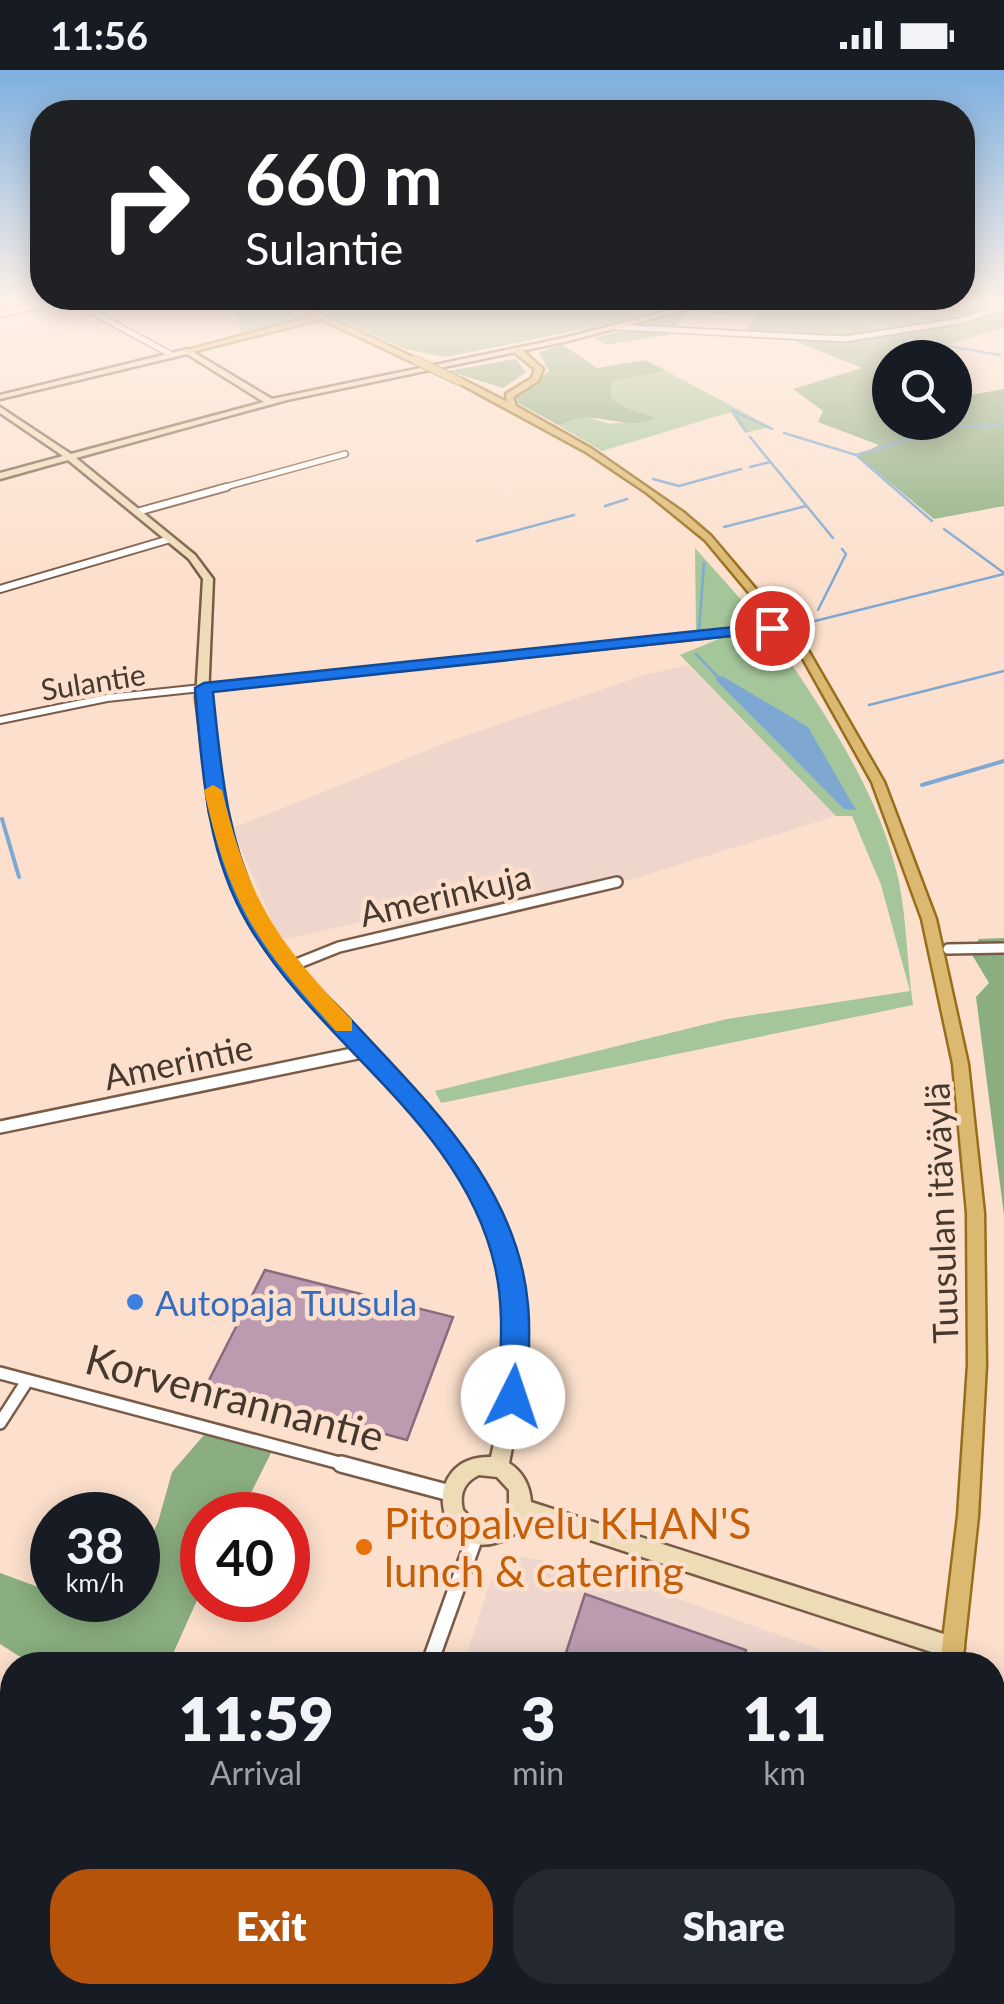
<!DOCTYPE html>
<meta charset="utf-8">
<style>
:root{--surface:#171b24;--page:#242831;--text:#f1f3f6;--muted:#9ea1a6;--accent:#b45309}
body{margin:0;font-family:Lato,sans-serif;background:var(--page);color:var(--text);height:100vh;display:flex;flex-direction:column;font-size:38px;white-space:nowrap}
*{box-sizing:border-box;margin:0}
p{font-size:32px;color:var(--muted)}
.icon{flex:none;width:55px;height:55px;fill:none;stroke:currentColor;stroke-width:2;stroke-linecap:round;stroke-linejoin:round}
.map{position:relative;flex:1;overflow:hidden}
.panel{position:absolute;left:0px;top:1582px;width:1005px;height:352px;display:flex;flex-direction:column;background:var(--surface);border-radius:40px 40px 0 0;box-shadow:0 5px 25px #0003}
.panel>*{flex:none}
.top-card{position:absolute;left:30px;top:30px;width:945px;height:210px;border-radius:40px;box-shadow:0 5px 25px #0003;background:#202124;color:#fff;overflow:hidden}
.controls{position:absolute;left:872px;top:270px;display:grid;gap:20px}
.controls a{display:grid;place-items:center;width:100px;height:100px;border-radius:50%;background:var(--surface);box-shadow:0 5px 25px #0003;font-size:50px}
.speed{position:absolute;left:30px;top:1422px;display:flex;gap:20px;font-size:50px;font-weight:700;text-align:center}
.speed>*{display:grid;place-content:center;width:130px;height:130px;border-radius:50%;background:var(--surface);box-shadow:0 5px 25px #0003;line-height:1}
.speed small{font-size:25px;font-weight:400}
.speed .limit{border:15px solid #d22;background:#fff;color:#111}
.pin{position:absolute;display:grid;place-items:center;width:85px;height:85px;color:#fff;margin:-42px;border:5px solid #fff;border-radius:50%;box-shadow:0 2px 10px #0007}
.me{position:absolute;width:110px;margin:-55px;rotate:4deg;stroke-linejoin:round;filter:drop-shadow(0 0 8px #0008)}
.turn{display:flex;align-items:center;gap:35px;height:210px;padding:0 50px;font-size:45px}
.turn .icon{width:130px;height:130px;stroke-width:2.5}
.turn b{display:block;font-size:70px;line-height:85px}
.eta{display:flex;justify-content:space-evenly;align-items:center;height:170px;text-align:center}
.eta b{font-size:60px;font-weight:800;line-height:70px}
.cta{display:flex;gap:20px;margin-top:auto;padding:20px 50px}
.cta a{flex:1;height:115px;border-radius:40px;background:var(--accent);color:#fff;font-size:40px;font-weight:800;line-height:115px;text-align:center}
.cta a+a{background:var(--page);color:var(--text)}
.status{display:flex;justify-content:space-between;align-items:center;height:70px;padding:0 50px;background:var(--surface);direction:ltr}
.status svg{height:28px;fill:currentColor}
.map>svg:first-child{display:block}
</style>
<div class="status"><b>11:56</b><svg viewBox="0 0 49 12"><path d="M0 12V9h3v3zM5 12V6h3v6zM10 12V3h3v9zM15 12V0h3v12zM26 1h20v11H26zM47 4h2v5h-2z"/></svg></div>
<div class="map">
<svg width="1004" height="1934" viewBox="0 0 1004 1934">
<rect width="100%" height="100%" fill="#fce0cd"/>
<path fill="#eed6cc" d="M689,595L836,746L636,808L398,857L391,845L287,869L278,865L232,758L453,670L644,605Z
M509,1485L595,1499L863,1595H463L497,1492Z
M361,1922L805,1923L803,1934H358Z"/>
<path fill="#a5c69a" d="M809,230H886L913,247L948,245L932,230L1004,232L956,243L961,247L876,261Z
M264,232L304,248L241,265L237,245L219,236Z
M666,301L771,357L745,363L731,342L602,381L558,355L585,347L610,354L655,348L624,337L611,327V311Z
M695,478L761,552L696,560Z
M772,565C823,641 879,720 899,812C907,853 907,894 913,935L441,1033L435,1021L727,949L910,921L881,815L852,746H836L680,585L726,566Z"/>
<path fill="#8aae7f" d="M300,230H694L585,259L445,287L404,279Z
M738,230H809L876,260L959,247L954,244L1004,232V257L906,287L890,288V292L875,297L890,302V352H955V320L970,325L1004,319V436L934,449L858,386L879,375L818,352L823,341L793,319L862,298L790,269L741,268L757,245L689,242L668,265L606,275L594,268Z
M563,275L597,298L646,290L666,301L611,311V327L624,337L656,348C631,360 606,346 583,348C575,349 566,353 558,355L518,333L516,327L549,301L539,282Z
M516,289L526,302L503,318L448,301Z
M1004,868V1145L976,927L989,913L971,883L979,869Z
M210,1358L275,1375L240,1445H202V1519L168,1595H33L0,1574V1503L52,1522V1530H73L114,1545L121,1530H138V1495L158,1452L172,1402Z
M1004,1661V1934H945L946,1923L992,1922V1667Z
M36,1923H128L127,1934H19Z"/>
<path fill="#7da8d2" d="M722,606L808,657L856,740L844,739L715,609Z"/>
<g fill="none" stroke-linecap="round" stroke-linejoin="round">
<path stroke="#7da8d2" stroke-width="2.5" d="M804,230L874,263
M882,265L1000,285
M731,340L772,359
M734,344L746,361
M784,363L856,385L932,451
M750,367L833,468
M856,385L949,357L1004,355
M750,397L770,392
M653,409L679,416L741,399
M605,436L627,429
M724,457L806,436
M944,459L1004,503
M477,471L574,445
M818,540L846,484L842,479
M815,551L1004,504
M699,560L704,493
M696,584L719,608
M869,635L1004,601"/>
<path stroke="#7da8d2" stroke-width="4" d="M922,715L1004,691
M2,749L19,807"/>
</g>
<path fill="#bc9bb0" stroke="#8a6a7f" stroke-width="2.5" d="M265,1200L453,1247L407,1370L206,1316Z
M88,1431L127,1443L126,1445H58Z
M52,1450V1527L50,1528L36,1478Z
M585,1524L746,1580L743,1595H562Z
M456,1922H720L717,1934H453Z"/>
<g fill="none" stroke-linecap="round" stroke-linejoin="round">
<defs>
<path id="street-far4" d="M70,230L172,285
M0,244L68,230
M617,257L845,269L959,251L1004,237
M218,419L345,384"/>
<path id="street-far3" d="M137,442L227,417
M0,519L170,469
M0,650L107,628L789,556"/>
<path id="street-far2" d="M948,879L1004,878
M289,897L339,877L617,812
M360,982L367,981"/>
<path id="street-far1" d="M0,1057L367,981
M0,1303L351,1396
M0,1353L27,1311"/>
<path id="street" d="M341,1394L450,1423
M429,1595L476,1464
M317,1934L320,1922"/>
<path id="secondary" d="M711,230H723L564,272L287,330L76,388L195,485L213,509L208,628L222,743L263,851L288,888L440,1051L477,1099L504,1153L517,1195L526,1279L522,1327L509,1393C523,1402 530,1416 531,1432L953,1567L961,1570L964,1578L961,1586L953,1589L526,1449C519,1462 510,1470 495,1473C435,1489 418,1385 491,1387L504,1327L508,1279L499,1195L486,1153L464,1106L428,1059L278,894L249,851L210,743L196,628L203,509L189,489L68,390L0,409V403L63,386L0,343V337L71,384L264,332L187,284L0,329V325L188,279L272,329L564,268ZM479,1405L497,1407L509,1420V1440L495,1454H477L463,1440C459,1424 464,1412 479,1405Z"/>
<path id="primary" d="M283,230H292L419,290L412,292L321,249L188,283L184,281L315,246Z
M514,278H520L543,299L538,311L513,327L516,336L592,379L683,442L711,466L809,582L884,712L936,849L968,994L984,1143L986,1295L978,1446L962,1595H940L958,1446L968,1295L967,1143L953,994L922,849L872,712L801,585L705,470L647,423L586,382L455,311L462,309L507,332L506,324L532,308L535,299L514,282Z
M893,1922H919L918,1934H892Z"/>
</defs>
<use href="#street-far4" stroke="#795b47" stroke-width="8"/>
<use href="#street-far3" stroke="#795b47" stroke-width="10"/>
<use href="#street-far2" stroke="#795b47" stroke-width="14"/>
<use href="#street-far1" stroke="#795b47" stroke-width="16"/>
<use href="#street" stroke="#795b47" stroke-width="20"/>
<use href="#secondary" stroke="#795b47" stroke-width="5"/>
<use href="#primary" stroke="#986e1b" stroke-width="5"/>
<use href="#street-far4" stroke="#fff" stroke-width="5"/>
<use href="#street-far3" stroke="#fff" stroke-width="6"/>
<use href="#street-far2" stroke="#fff" stroke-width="9"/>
<use href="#street-far1" stroke="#fff" stroke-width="11"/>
<use href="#street" stroke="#fff" stroke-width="15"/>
<use href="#secondary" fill="#eedcb7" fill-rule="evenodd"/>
<use href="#primary" fill="#dcb970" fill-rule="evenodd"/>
<defs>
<path id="primary-bridge" d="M415,290L459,311"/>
</defs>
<use href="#primary-bridge" stroke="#986e1b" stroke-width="10" stroke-linecap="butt"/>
<use href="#primary-bridge" stroke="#dcb970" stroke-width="8"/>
</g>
<linearGradient id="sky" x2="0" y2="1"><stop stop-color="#7dafdf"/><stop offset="0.46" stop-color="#fef1e8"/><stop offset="1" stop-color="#fef1e8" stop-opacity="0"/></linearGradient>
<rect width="1004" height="501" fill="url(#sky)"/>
<path fill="#1a73e8" stroke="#114b97" stroke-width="2.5" d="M772,553L777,555V561L213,622C221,702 228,779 267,851C288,890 325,922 356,955C431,1036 518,1118 528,1235C531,1265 528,1297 527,1327L523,1336L513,1339L503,1336L499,1327C500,1284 505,1240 495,1197C463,1053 319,976 248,854C206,783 202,698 195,618L204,613Z"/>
<path fill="#f59e0b" d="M213,715L222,720C249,831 275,869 352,950V961H336C258,876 229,835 204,720Z"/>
<circle fill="#3f7fe0" stroke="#fce0cd" stroke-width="4" cx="135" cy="1232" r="10"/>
<circle fill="#e8710a" stroke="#fce0cd" stroke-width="4" cx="364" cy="1477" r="10"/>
<g text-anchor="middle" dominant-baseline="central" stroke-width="9" stroke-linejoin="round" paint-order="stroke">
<g font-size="30" fill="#45382f" stroke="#fce0cd">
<text transform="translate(93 611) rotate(-9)">Sulantie</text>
</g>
<g font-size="35" fill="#45382f" stroke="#fce0cd">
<text transform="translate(445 824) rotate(-13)">Amerinkuja</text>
<text transform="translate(178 991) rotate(-12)">Amerintie</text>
<text transform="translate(940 1143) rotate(-92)">Tuusulan itäväylä</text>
</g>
<g font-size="35" fill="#366cbe" stroke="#fce0cd" text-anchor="start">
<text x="155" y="1232">Autopaja Tuusula</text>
</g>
<g font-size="42" fill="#45382f" stroke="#fce0cd">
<text transform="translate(235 1327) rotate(15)">Korvenrannantie</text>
</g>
<g font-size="42" fill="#c56008" stroke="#fce0cd" text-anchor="start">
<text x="384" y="1453">Pitopalvelu KHAN'S<tspan x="384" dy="48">lunch &amp; catering</tspan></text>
</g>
</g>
</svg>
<div class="controls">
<a><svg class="icon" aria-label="search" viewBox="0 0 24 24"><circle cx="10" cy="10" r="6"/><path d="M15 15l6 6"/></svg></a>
</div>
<div class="speed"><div>38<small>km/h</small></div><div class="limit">40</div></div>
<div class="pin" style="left:772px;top:558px;background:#d93025"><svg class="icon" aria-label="arrive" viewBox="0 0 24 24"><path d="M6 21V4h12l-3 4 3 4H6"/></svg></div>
<svg class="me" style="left:513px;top:1327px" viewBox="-20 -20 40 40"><circle r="19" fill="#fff"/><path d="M0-13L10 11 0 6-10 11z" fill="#1a73e8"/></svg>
<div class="top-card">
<div class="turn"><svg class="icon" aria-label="right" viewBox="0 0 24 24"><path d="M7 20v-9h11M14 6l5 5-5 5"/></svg><div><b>660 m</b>Sulantie</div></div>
</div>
<section class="panel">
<div class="eta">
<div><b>11:59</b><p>Arrival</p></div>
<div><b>3</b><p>min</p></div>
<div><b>1.1</b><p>km</p></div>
</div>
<div class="cta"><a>Exit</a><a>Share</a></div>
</section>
</div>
